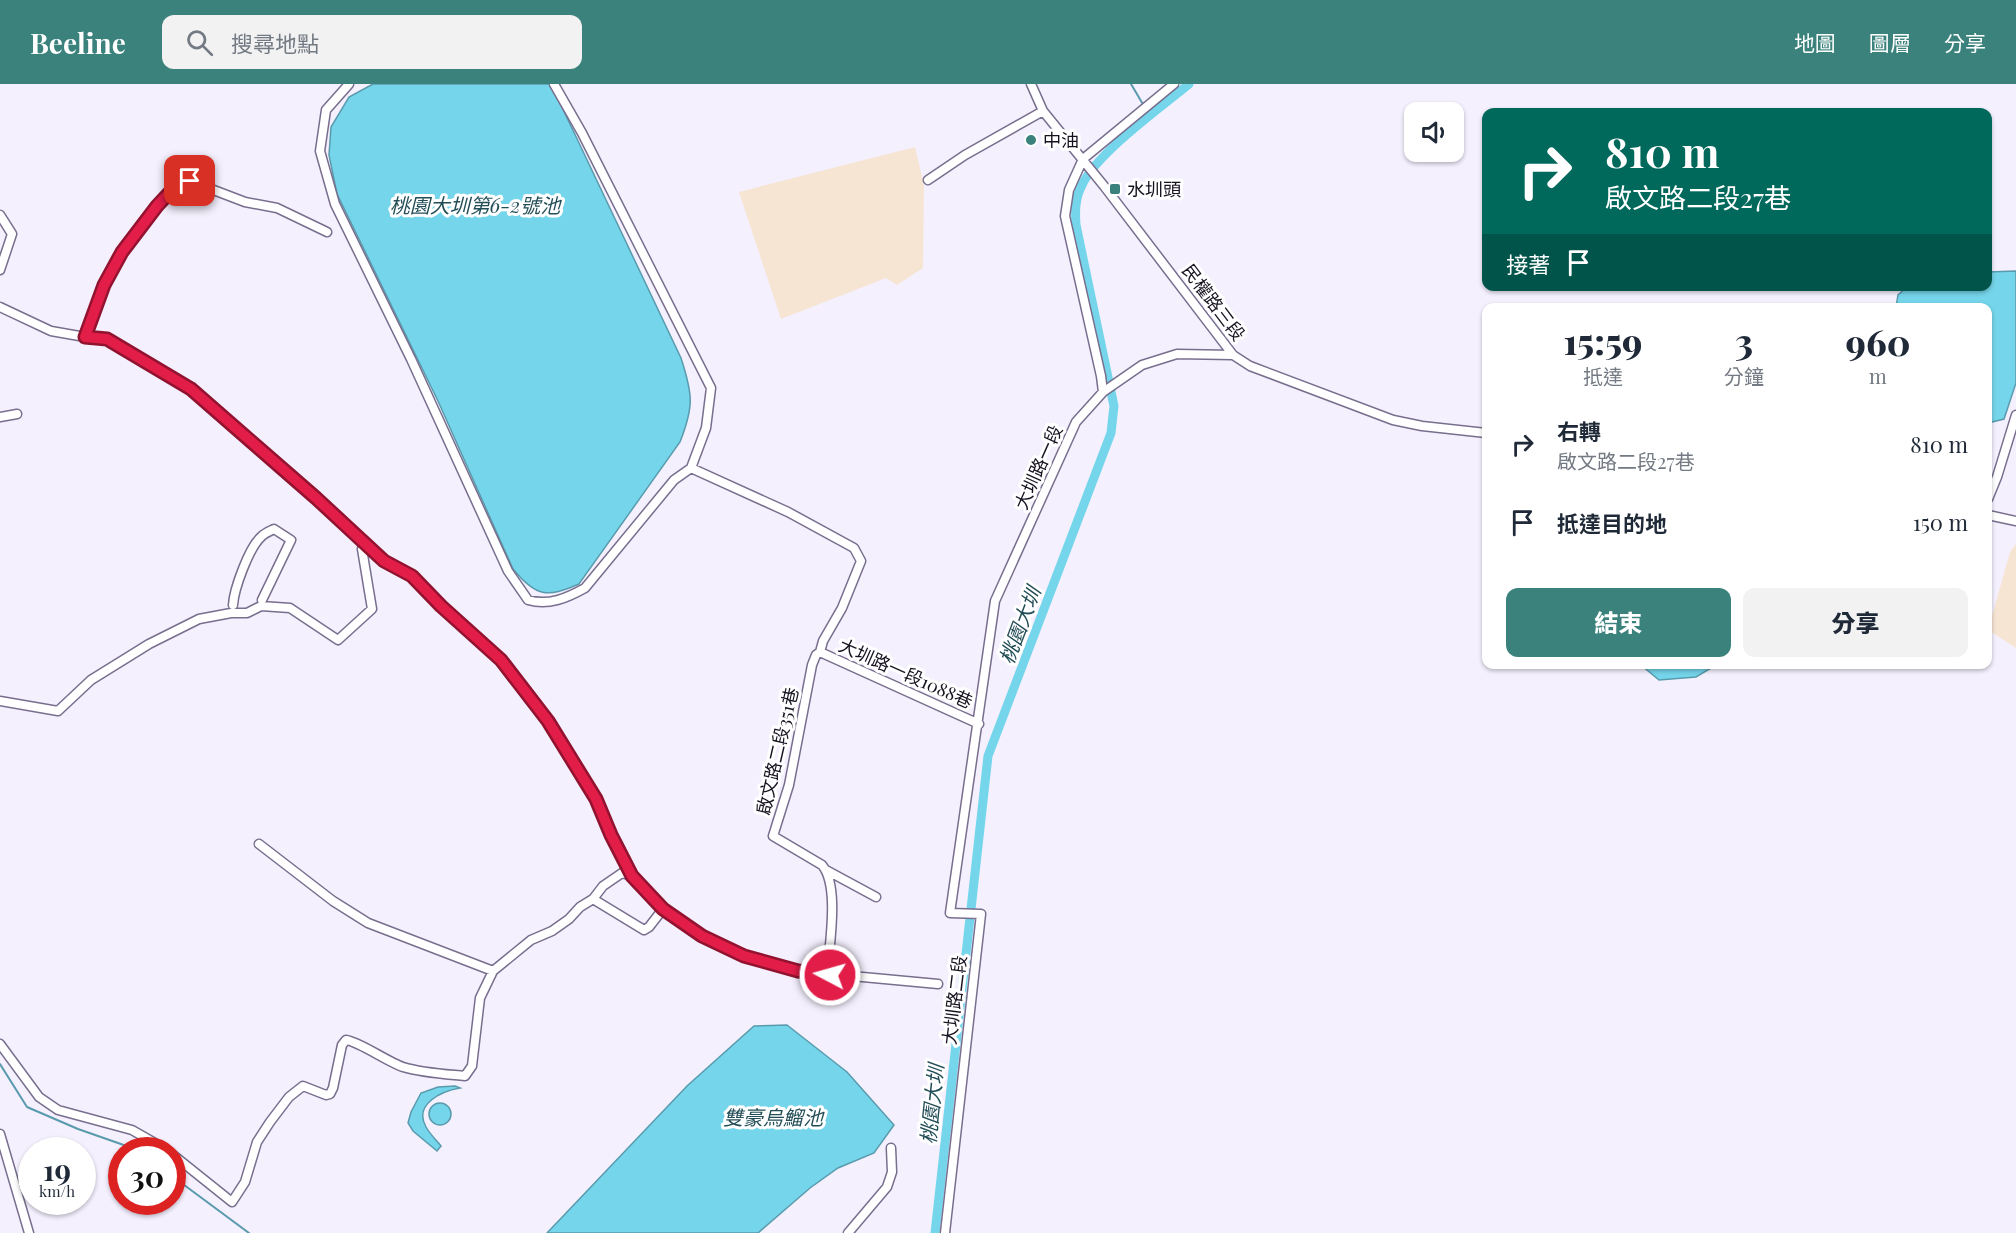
<!DOCTYPE html>
<html lang="zh-TW">
<meta charset="utf-8">
<style>
:root{--surface:#fff;--page:#f2f2f3;--text:#1f2937;--muted:#747a83;--accent:#3b827d}
body{margin:0;font-family:"Playfair Display","Noto Sans TC",serif;background:var(--page);color:var(--text);height:100vh;display:flex;flex-direction:column;font-size:22px;white-space:nowrap}
*{box-sizing:border-box;margin:0}
p{font-size:20px;color:var(--muted)}
.icon{flex:none;width:33px;height:33px;fill:none;stroke:currentColor;stroke-width:2;stroke-linecap:round;stroke-linejoin:round}
.map{position:relative;flex:1;overflow:hidden}
.drawer{position:absolute;left:1482px;top:219px;width:510px;height:366px;display:flex;flex-direction:column;background:var(--surface);border-radius:12px;box-shadow:0 2px 4px #0004}
.drawer>*{flex:none}
.guide{position:absolute;left:1482px;top:24px;width:510px;height:183px;border-radius:12px;box-shadow:0 2px 4px #0004;background:#00695c;color:#fff;overflow:hidden}
.controls{position:absolute;left:1404px;top:18px;display:grid;gap:12px}
.controls a{display:grid;place-items:center;width:60px;height:60px;border-radius:12px;background:var(--surface);box-shadow:0 2px 4px #0004;font-size:30px}
.speed{position:absolute;left:18px;top:1053px;display:flex;gap:12px;font-size:30px;font-weight:700;text-align:center}
.speed>*{display:grid;place-content:center;width:78px;height:78px;border-radius:50%;background:var(--surface);box-shadow:0 2px 4px #0004;line-height:1}
.speed small{font-size:15px;font-weight:400}
.speed .limit{border:9px solid #d22;background:#fff;color:#111}
.pin{position:absolute;display:grid;place-items:center;width:51px;height:51px;color:#fff;margin:-26px;border-radius:12px;box-shadow:0 3px 9px #0006}
.me{position:absolute;width:66px;margin:-33px;rotate:276deg;stroke-linejoin:round;filter:drop-shadow(0 0 4px #0008)}
.turn{display:flex;align-items:center;gap:21px;height:126px;padding:0 24px;font-size:27px}
.turn .icon{width:78px;height:78px;stroke-width:2.5}
.turn b{display:block;font-size:42px;line-height:51px}
.then{display:flex;align-items:center;height:57px;padding:0 24px;background:#0003;gap:12px;font-size:22px}
.eta{display:flex;justify-content:space-evenly;align-items:center;height:102px;text-align:center}
.eta b{font-size:36px;font-weight:800;line-height:42px}
.button{display:flex;gap:12px;margin-top:auto;padding:12px 24px}
.button a{flex:1;height:69px;border-radius:12px;background:var(--accent);color:#fff;font-size:24px;font-weight:800;line-height:69px;text-align:center}
.button a+a{background:var(--page);color:var(--text)}
ul{padding:0;list-style:none}
li{display:flex;align-items:center;gap:18px;height:78px;padding:0 24px}
li div{flex:1}
li b{display:block;font-size:22px}
li em{font-style:normal}
header{display:flex;align-items:center;gap:36px;box-sizing:border-box;height:84px;padding:0 30px;background:var(--accent);color:#fff}
header strong{font-size:28px}
nav{display:flex;gap:33px;margin-inline-start:auto;font-size:21px}
.search{width:420px;height:54px;background:var(--page);display:flex;align-items:center;gap:15px;box-sizing:border-box;padding:0 21px;border-radius:12px;color:var(--muted);font-size:22px}
.map>svg:first-child{display:block}
</style>
<header>
<strong>Beeline</strong>
<div class="search"><svg class="icon" aria-label="search" viewBox="0 0 24 24"><circle cx="10" cy="10" r="6"/><path d="M15 15l6 6"/></svg>搜尋地點</div>
<nav><a>地圖</a><a>圖層</a><a>分享</a></nav>
</header>
<div class="map">
<svg width="2016" height="1149" viewBox="0 0 2016 1149">
<rect width="100%" height="100%" fill="#f4f0fe"/>
<path fill="#f7e5d4" d="M915,63L924,101L923,184L897,201L886,194L781,235L739,108Z
M2016,460V564L1988,546L2010,468Z"/>
<path fill="#75d5ea" stroke="#599bad" stroke-width="1.5" d="M373,0H551L681,274C693,311 694,322 680,358L579,500C547,514 536,513 513,485L438,317L337,110L329,71L331,43L349,13Z
M2016,187V299L2004,335L1988,339V224L1896,223L1898,211L1907,203L1988,202V188Z
M1641,581H1711V584L1696,593L1659,596Z
M787,941L847,988L894,1041L874,1069L838,1084L810,1104L758,1149H547L687,1002L754,942Z
M455,1002L460,1004C442,1007 413,1020 426,1043C430,1050 436,1056 441,1062L437,1067L413,1047L408,1039L411,1028L421,1009L438,1003Z
M429 1030a11 11 0 1 1 22 0a11 11 0 1 1-22 0Z"/>
<g fill="none" stroke-linecap="round" stroke-linejoin="round">
<path stroke="#599bad" stroke-width="2" d="M1131,0L1144,22
M0,980L27,1023L78,1045L138,1066
M172,1092L249,1149"/>
<path stroke="#75d5ea" stroke-width="9" d="M935,1149L988,672L1111,349L1114,322L1076,141C1075,127 1075,114 1082,101C1097,69 1160,24 1189,0"/>
<defs>
<path id="minor" d="M349,0L326,26L320,67L335,120L411,275L508,487L528,516C549,522 567,514 585,504L674,396L691,384L788,428L854,464L861,477L842,524L823,557L820,568L816,571L812,581L789,701L773,752L822,781C839,801 830,856 828,882L830,891
M554,0L582,49L711,304L706,344L691,384
M1031,0L1043,27L1104,102L1233,271L1250,282L1393,336L1422,342L1486,349
M928,96L965,71L1043,27
M0,131L12,150L0,186
M0,223L51,247L85,253L107,255L191,305L316,414L384,477L412,492L441,522L501,576L548,637L596,715L611,751L632,792L663,825L702,852L744,872L798,887L938,900
M85,253L104,201L122,168L157,121L171,107L190,97L245,118L277,124L327,148
M1103,308L1142,281L1177,270L1233,271
M0,333L17,330
M1988,415L1997,393L2016,331
M1988,431L2016,437
M233,521C234,505 249,463 262,452C265,449 270,447 274,445L291,456L262,516
M820,568L979,640
M0,617L58,627L91,596L149,560L199,535L231,529H247L261,522L290,524L338,556L372,525L362,465L366,460
M259,760L333,817L368,839L493,887
M826,786L876,813
M593,815L644,846L649,843L663,825
M0,960L39,1013L58,1026L132,1046L167,1066
M0,1050L29,1149
M172,1070L232,1118L245,1098L257,1058L270,1038L289,1013L303,1002L326,1011L330,1010L333,1004L342,961L346,956C358,957 388,978 403,983C423,989 444,990 465,992L472,982L480,914L493,887L531,856L552,847L569,835L580,823L593,815L603,802L622,789L632,792
M848,1149L887,1103L892,1088L891,1064
M945,1149L981,830L950,829L995,517L1076,338L1103,308L1101,292L1065,132L1069,106L1083,75L1174,0"/>
</defs>
<use href="#minor" stroke="#786e8e" stroke-width="11"/>
<use href="#minor" stroke="#fff" stroke-width="8"/>
</g>
<g fill="none" stroke-linecap="round" stroke-linejoin="round">
<defs>
<path id="route" d="M190,97L171,107L157,122L122,168L104,201L85,253L107,255L191,305L316,414L384,477L412,492L441,522L501,576L548,637L596,715L611,751L632,792L663,825L702,852L744,872L798,887L830,891"/>
</defs>
<use href="#route" stroke="#92132f" stroke-width="15"/>
<use href="#route" stroke="#e11d48" stroke-width="10"/>
</g>
<g fill="#3b827d" stroke="#fff" stroke-width="2">
<circle cx="1031" cy="56" r="6"/>
<rect x="1109" y="99" width="12" height="12" rx="3"/>
</g>
<g text-anchor="middle" dominant-baseline="central" stroke-width="6" stroke-linejoin="round" paint-order="stroke">
<g font-size="18" fill="#171320" stroke="#fff" text-anchor="start">
<text x="1043" y="56">中油</text>
<text x="1127" y="105">水圳頭</text>
</g>
<g font-size="18" fill="#171320" stroke="#fff">
<text transform="translate(1214 218) rotate(53)">民權路三段</text>
<text transform="translate(1038 383) rotate(-66)">大圳路一段</text>
<text transform="translate(906 589) rotate(24)">大圳路一段1088巷</text>
<text transform="translate(777 667) rotate(-77)">啟文路二段351巷</text>
<text transform="translate(954 916) rotate(-83)">大圳路二段</text>
</g>
<g font-size="20" font-style="italic" fill="#234e57" stroke="#fff">
<text x="475" y="120">桃園大圳第6-2號池</text>
<text transform="translate(1019 541) rotate(-69)">桃園大圳</text>
<text transform="translate(931 1020) rotate(-84)">桃園大圳</text>
<text x="773" y="1032">雙豪烏鰡池</text>
</g>
</g>
</svg>
<div class="controls">
<a><svg class="icon" aria-label="sound" viewBox="0 0 24 24"><path d="M4 9h4l5-4v14l-5-4H4zM17 9q2 3 0 6"/></svg></a>
</div>
<div class="speed"><div>19<small>km/h</small></div><div class="limit">30</div></div>
<div class="pin" style="left:190px;top:97px;background:#d93025"><svg class="icon" aria-label="arrive" viewBox="0 0 24 24"><path d="M6 21V4h12l-3 4 3 4H6"/></svg></div>
<svg class="me" style="left:830px;top:891px" viewBox="-20 -20 40 40"><circle r="17" fill="#e11d48" stroke="#fff" stroke-width="3"/><path d="M0-11L8 9 0 5-8 9z" fill="#fff"/></svg>
<div class="guide">
<div class="turn"><svg class="icon" aria-label="right" viewBox="0 0 24 24"><path d="M7 20v-9h11M14 6l5 5-5 5"/></svg><div><b>810 m</b>啟文路二段27巷</div></div>
<div class="then">接著<svg class="icon" aria-label="arrive" viewBox="0 0 24 24"><path d="M6 21V4h12l-3 4 3 4H6"/></svg></div>
</div>
<section class="drawer">
<div class="eta">
<div><b>15:59</b><p>抵達</p></div>
<div><b>3</b><p>分鐘</p></div>
<div><b>960</b><p>m</p></div>
</div>
<ul>
<li><svg class="icon" aria-label="right" viewBox="0 0 24 24"><path d="M7 20v-9h11M14 6l5 5-5 5"/></svg><div><b>右轉</b><p>啟文路二段27巷</p></div><em>810 m</em></li>
<li><svg class="icon" aria-label="arrive" viewBox="0 0 24 24"><path d="M6 21V4h12l-3 4 3 4H6"/></svg><div><b>抵達目的地</b></div><em>150 m</em></li>
</ul>
<div class="button"><a>結束</a><a>分享</a></div>
</section>
</div>
